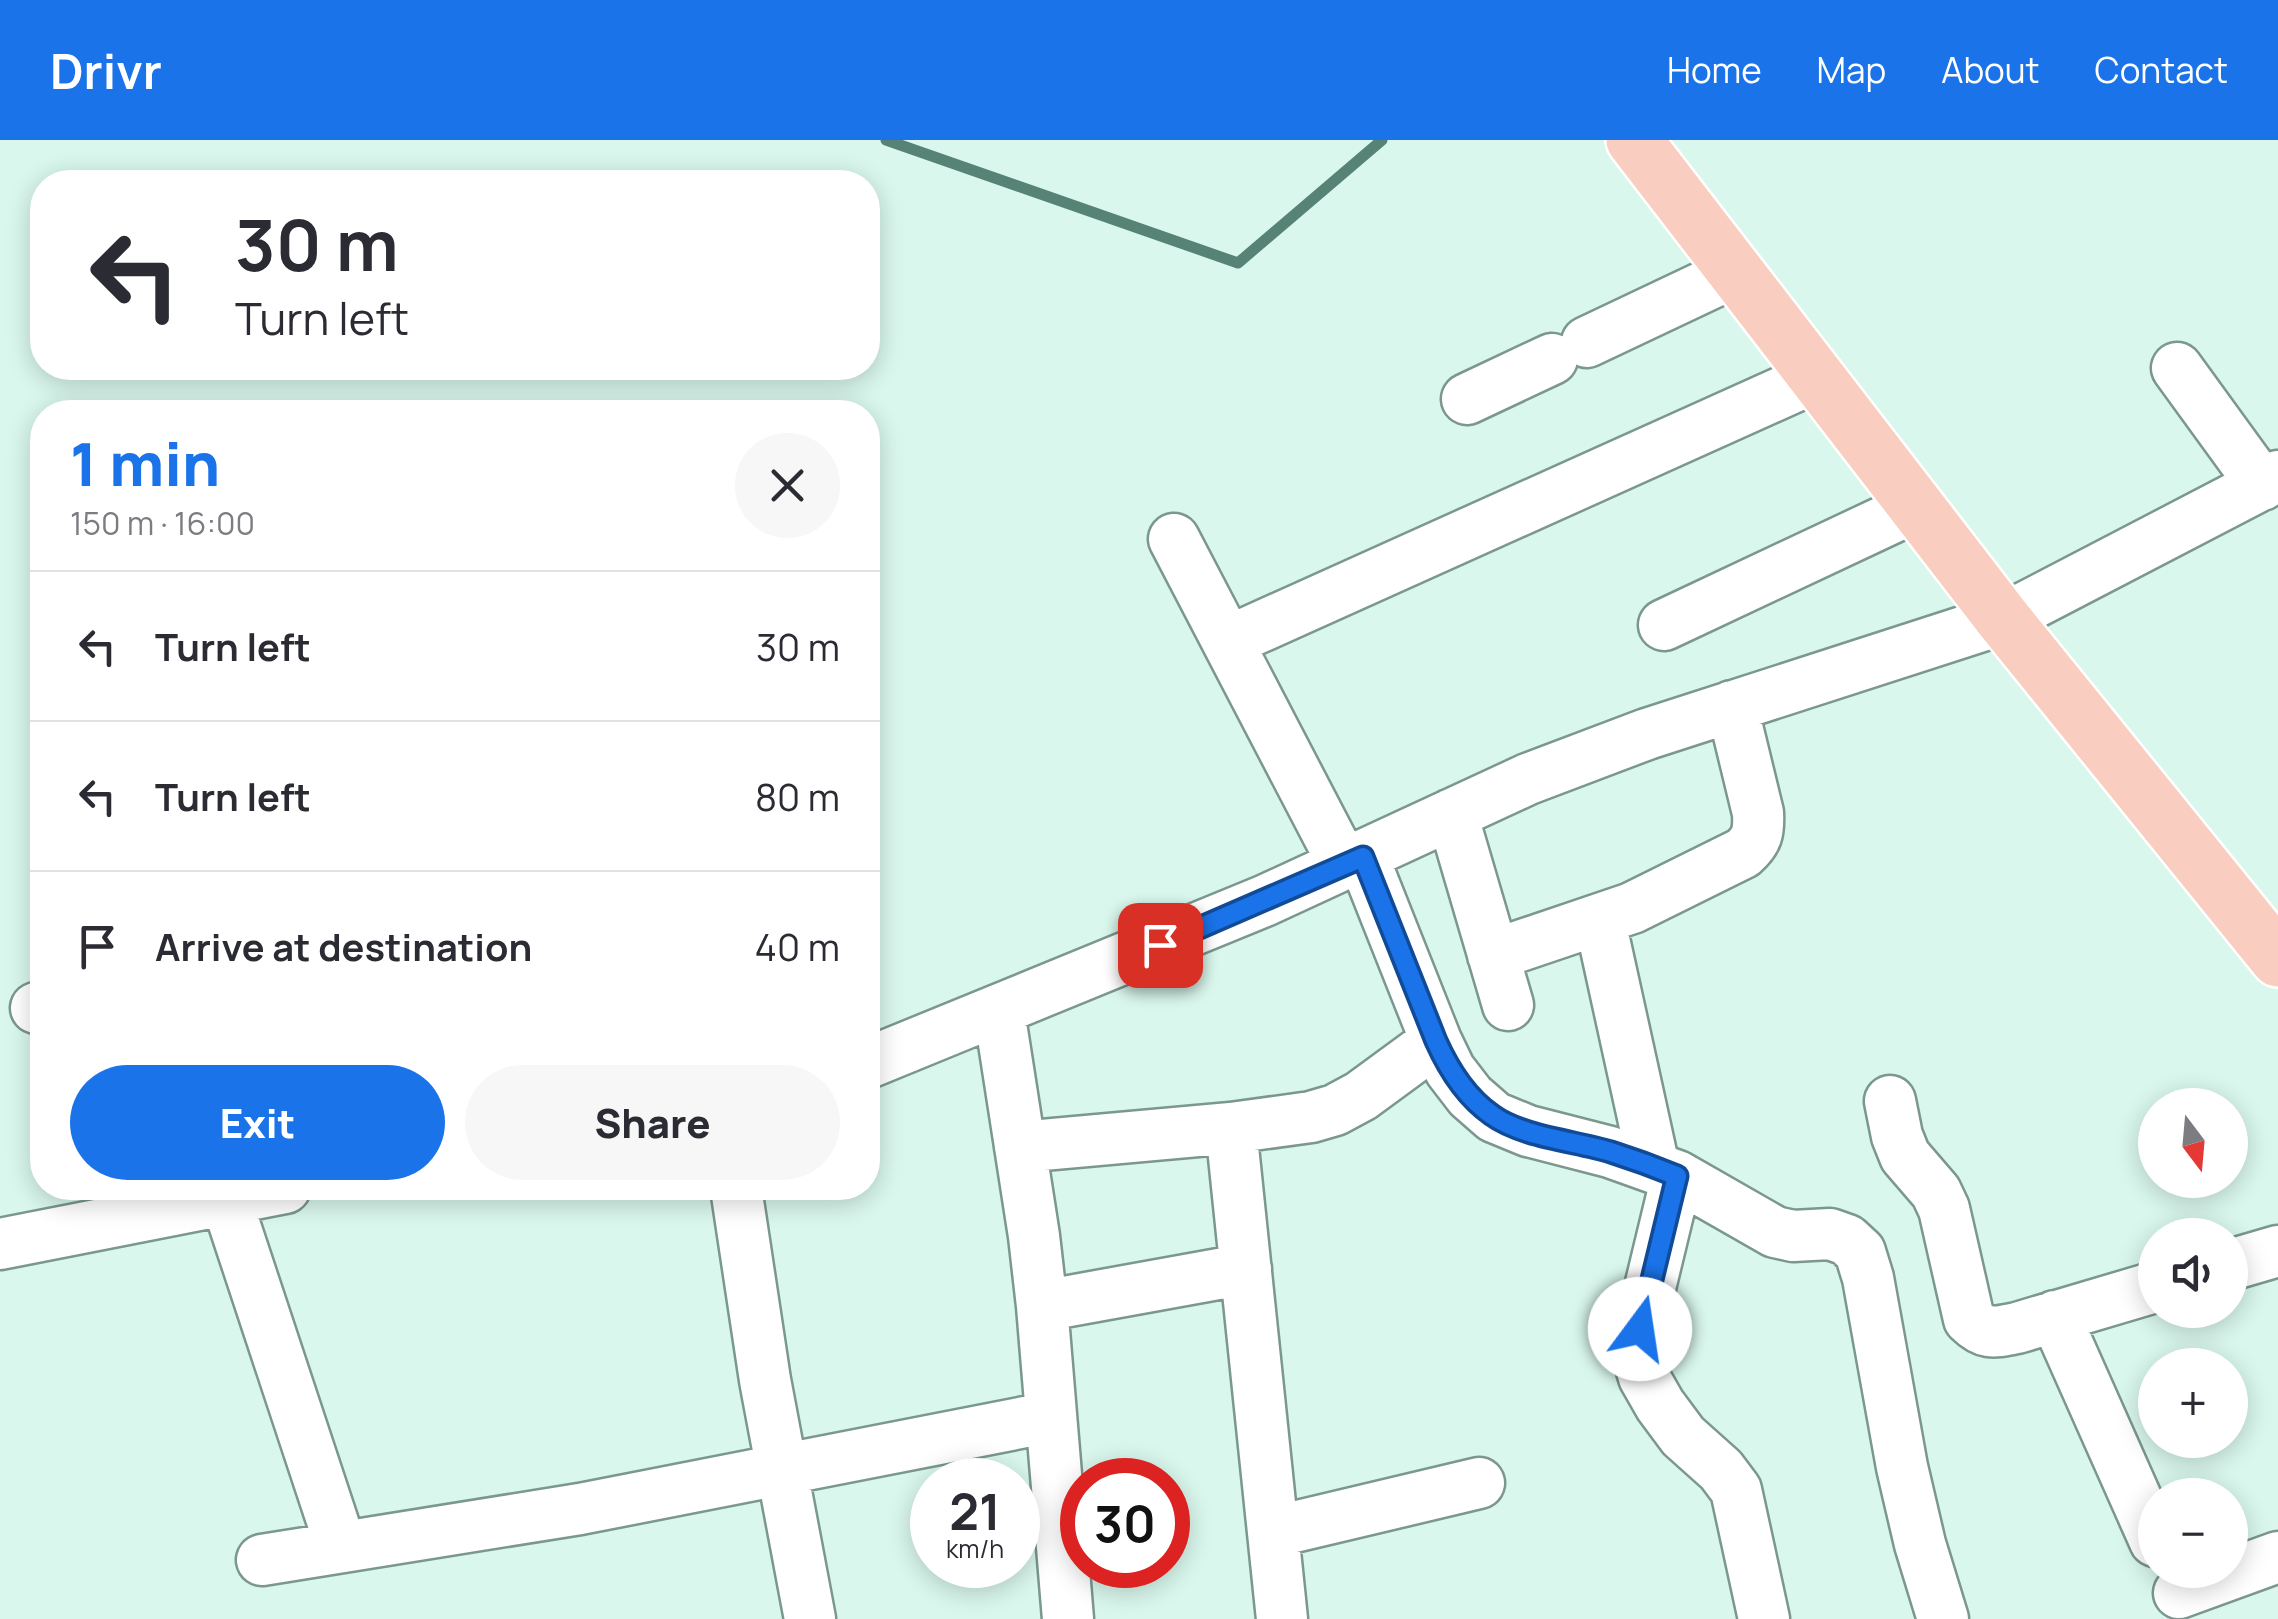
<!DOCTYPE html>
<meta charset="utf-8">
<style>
:root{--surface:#fff;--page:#f7f7f7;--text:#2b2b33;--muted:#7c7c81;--line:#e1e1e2;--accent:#1a73e8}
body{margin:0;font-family:Manrope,sans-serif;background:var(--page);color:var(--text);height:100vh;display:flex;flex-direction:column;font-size:38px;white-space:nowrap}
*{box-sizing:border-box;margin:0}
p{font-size:32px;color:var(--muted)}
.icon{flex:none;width:55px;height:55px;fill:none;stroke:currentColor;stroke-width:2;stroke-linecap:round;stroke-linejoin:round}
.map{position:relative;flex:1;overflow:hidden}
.side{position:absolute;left:30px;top:260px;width:850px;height:800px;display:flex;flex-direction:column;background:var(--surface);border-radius:40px;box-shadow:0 5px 25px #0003}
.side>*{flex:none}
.banner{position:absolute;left:30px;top:30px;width:850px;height:210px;border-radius:40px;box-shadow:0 5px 25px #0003;background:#fff;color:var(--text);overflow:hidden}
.needle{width:65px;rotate:164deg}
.tools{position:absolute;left:2138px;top:948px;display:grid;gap:20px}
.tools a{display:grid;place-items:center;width:110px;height:110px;border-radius:50%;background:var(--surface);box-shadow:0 5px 25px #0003;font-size:50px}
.speed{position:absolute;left:910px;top:1318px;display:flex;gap:20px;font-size:50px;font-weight:700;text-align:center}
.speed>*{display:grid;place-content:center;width:130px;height:130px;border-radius:50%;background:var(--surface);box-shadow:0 5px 25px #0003;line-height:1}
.speed small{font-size:25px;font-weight:400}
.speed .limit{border:15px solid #d22;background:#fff;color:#111}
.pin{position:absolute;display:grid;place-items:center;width:85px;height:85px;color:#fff;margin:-42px;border-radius:20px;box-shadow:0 5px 15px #0006}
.me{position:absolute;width:110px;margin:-55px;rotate:14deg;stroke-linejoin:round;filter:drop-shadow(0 0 8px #0008)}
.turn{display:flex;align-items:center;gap:35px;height:210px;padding:0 40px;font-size:45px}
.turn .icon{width:130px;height:130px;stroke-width:2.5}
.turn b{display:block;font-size:70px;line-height:85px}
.round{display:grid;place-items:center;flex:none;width:105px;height:105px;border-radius:52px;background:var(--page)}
.head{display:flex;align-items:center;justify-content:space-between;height:170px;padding:0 40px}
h1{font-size:60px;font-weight:800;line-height:75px;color:var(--accent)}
.action{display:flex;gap:20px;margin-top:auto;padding:20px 40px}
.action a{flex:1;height:115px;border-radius:60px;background:var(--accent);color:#fff;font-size:40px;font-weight:800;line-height:115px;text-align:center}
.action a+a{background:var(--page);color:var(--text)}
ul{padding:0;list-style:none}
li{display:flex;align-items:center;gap:30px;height:150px;padding:0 40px;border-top:2px solid var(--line)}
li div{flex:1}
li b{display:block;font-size:38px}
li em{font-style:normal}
header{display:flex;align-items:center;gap:60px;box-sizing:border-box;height:140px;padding:0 50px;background:var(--accent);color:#fff}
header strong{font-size:48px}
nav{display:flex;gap:55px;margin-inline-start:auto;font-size:35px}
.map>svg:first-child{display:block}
</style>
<header>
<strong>Drivr</strong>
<nav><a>Home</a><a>Map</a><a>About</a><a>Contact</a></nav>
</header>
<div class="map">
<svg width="2278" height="1479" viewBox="0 0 2278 1479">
<rect width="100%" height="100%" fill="#d9f7ed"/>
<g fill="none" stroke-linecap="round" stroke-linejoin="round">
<path stroke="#568376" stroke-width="11" d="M886,0L1238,123L1382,0"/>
<defs>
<path id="minor" d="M1587,202L1735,132
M2177,228L2262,345
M1467,259L1552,219
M1174,399L1344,725
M1664,485L1915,367
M1229,501L1816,237
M1452,674L1508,865
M1363,717L1436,901L1450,930L1470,956L1494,977L1528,991L1610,1012L1677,1036L1775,1092L1793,1096L1830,1094L1847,1100L1860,1112L1868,1138L1902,1327L1920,1404L1943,1479
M1600,781L1654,1027
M1493,815L1632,768L1743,713C1757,701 1759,692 1758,673L1732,566
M36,868L42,866
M999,871L1034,1096L1042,1166L1068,1479
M868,923L1264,761L1528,639L1647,594L2003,479L2278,336
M1890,961L1897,996L1905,1016L1936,1052L1944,1069L1969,1179C1986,1196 1995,1192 2017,1188L2155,1147
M1231,988L1282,1479
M1020,1007L1231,988L1311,977L1335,970L1361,956L1436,901
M1677,1036L1640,1189L1638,1217L1644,1237L1660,1265L1683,1296L1721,1330L1736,1350L1764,1479
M736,1048L765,1240L810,1479
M226,1059L341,1407
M0,1104L285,1048
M2230,1125L2278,1111
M1042,1166L1246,1129
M2055,1176L2155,1401
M1273,1392L1479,1343
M262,1420L580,1369L1051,1277
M2179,1453L2278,1417"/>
<path id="major" d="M1634,0L2003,479L2278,819"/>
</defs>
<use href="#minor" stroke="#7b978f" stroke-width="55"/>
<use href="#major" stroke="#fff" stroke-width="60"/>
<use href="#minor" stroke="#fff" stroke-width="50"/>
<use href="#major" stroke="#f9cdbf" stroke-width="55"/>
</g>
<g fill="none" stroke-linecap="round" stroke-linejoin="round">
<defs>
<path id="route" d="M1160,805L1363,717L1436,901C1449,930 1466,957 1492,975C1522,997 1575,1001 1611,1012C1633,1019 1655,1027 1677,1036L1640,1189"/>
</defs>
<use href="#route" stroke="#114b97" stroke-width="25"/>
<use href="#route" stroke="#1a73e8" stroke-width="18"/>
</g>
</svg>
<div class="tools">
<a><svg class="needle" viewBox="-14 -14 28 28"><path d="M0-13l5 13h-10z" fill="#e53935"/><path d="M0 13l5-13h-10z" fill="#7c7c81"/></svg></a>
<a><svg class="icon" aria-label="sound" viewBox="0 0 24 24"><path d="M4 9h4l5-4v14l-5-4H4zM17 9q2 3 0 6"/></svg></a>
<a>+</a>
<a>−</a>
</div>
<div class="speed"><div>21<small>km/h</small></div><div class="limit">30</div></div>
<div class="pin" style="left:1160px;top:805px;background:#d93025"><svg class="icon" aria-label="arrive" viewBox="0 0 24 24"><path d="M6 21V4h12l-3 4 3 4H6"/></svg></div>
<svg class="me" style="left:1640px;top:1189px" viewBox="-20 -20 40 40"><circle r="19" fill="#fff"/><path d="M0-13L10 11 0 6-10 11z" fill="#1a73e8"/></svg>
<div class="banner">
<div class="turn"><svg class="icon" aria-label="left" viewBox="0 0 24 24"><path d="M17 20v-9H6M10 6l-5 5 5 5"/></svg><div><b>30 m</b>Turn left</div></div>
</div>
<section class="side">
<div class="head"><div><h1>1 min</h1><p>150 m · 16:00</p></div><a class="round"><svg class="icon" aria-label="close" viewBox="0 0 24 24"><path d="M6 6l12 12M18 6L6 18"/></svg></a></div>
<ul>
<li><svg class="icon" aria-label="left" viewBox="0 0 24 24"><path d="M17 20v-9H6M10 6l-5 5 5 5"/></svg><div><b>Turn left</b></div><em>30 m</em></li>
<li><svg class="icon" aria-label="left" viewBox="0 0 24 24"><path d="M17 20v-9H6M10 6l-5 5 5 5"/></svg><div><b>Turn left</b></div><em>80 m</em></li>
<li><svg class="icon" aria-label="arrive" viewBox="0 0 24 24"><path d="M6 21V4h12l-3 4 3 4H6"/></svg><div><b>Arrive at destination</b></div><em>40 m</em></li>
</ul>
<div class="action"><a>Exit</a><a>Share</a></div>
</section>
</div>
